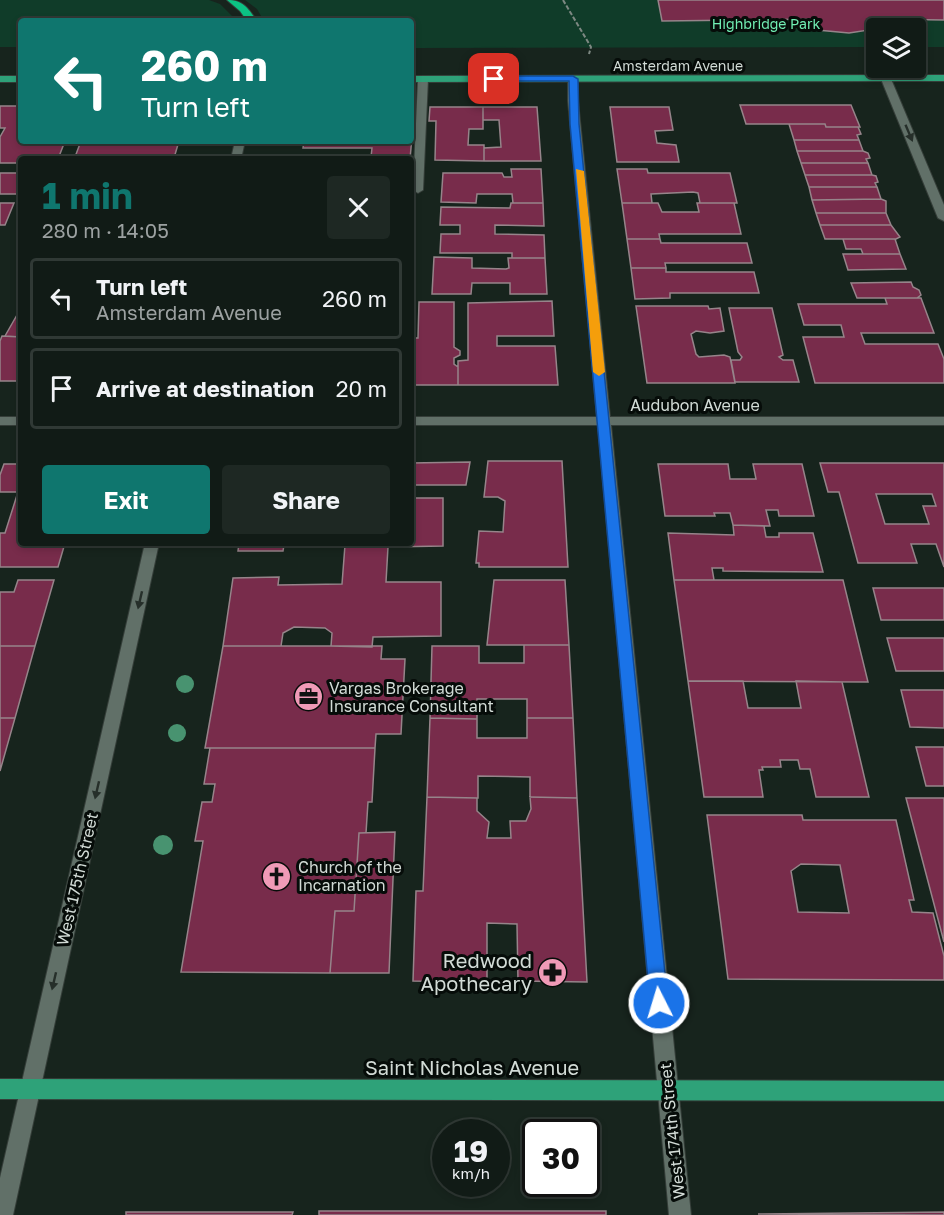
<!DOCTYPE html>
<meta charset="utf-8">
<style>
:root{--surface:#111b16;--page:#1e2823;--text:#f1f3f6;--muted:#9ca1a1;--line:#303935;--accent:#0f766e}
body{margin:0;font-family:"Golos Text",sans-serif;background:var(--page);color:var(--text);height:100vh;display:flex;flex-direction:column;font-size:22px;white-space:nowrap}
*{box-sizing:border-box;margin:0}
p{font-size:20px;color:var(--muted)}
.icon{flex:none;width:33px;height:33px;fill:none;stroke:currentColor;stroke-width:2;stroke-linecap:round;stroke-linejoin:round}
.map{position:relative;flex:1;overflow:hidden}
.side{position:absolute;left:18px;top:156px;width:396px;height:390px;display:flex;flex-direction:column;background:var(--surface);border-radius:6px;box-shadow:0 3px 9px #0003,0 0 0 2px var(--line)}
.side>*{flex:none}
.top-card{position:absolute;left:18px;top:18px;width:396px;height:126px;border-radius:6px;box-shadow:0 3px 9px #0003,0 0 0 2px var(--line);background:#0f766e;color:#fff;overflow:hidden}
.controls{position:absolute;left:866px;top:18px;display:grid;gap:12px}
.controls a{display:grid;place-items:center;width:60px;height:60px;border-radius:6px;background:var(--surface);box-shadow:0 3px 9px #0003,0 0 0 2px var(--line);font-size:30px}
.speed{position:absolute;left:432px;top:1119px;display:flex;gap:12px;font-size:30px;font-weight:700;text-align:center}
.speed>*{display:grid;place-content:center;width:78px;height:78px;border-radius:50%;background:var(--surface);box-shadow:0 3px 9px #0003,0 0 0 2px var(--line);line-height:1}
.speed small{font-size:15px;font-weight:400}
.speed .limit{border:3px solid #111;border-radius:9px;background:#fff;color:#111}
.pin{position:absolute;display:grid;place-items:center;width:51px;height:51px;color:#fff;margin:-26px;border-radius:12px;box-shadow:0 3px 9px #0006}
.me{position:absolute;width:66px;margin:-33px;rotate:355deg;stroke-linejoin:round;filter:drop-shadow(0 0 4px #0008)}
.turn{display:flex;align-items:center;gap:21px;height:126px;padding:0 24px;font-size:27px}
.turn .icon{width:78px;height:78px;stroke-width:2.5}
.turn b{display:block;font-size:42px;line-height:51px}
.round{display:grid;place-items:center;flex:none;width:63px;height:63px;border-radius:6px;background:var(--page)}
.overview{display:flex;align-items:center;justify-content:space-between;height:102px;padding:0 24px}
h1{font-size:36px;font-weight:700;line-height:45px;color:var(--accent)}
.button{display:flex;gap:12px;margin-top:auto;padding:12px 24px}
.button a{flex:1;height:69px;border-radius:6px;background:var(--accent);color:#fff;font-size:24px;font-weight:700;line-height:69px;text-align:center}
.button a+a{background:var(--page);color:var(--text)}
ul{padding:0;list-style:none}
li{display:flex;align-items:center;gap:18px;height:81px;margin:0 12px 9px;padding:0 12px;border:3px solid var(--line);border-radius:6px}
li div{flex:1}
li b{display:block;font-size:22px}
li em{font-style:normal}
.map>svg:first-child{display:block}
</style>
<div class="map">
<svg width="944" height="1215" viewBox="0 0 944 1215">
<rect width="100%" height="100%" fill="#17241d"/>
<path fill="#103c29" d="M0,0H209L220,4L237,21H21V47H0Z
M245,0H944V47H915V28H876V47L411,48V21H264L257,9Z"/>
<path fill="#782c4b" stroke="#96848a" stroke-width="1.5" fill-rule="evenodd" d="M658,0H944V20L878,19L882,28L849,33L817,30L813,19L662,21Z
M740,105H851L860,127H826L825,124H746Z
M0,106H21L22,143L65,141L58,159H21V163H0V137L5,128H0Z
M411,106H418L417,135L412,137L410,159H302V157H371L372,148H303L304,141H411Z
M430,107H483V129H469L468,145H484V161L435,160L436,121H429Z
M483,107H537L541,161H484V148L501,147L499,120H483Z
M610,107H669L673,130L655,131L657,143L676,145L679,162H617Z
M789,124H825L826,127H858L861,134L857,135L859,140H794Z
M794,140H859L863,151H797Z
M81,141H179L174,158L75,157Z
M797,151H863L868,153L870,158L866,159L868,163H801Z
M801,163H868L872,175H805Z
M511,169H541L543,203H513L512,194H477L476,203L441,202L443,173H502L504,177H512Z
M617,169H647L648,173H730L737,203H700L698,193L693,192L651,194L652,203H622Z
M0,173H21L19,194H0Z
M805,175H872L876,176L878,182L875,183L877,187H809Z
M809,187H877L881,199L812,200Z
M881,199L886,201V213H816L812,200Z
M0,203H14L5,225H0Z
M511,203H543L544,226L495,225V234L544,235L545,258H512V253H440L441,234H460V225H440L441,207L510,208Z
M622,203H658L662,212H699L697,203H734L741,234H659L660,239H627Z
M816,213H886L891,225H820Z
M820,225H891L900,237L896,239H825Z
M627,239H660L661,243H747L752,263H665L666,268H631Z
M843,239H895L900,254H863L861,249H846Z
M843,254H900L906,269L848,270Z
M434,257L472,258V268L506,269L509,268L508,258H545L547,294H510V283H472L471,294H432Z
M631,268H666V272H754L759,293H670V298L635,299Z
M911,282L913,287L919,290L921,295L917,298H857L851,283Z
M885,298H921L934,333H861L865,344H938L944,359V383H815L803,337H844L841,325H804L798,304H887Z
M552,301L554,336H497V346H555L558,385H458V361L468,360V303Z
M419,302H454V347L460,351V355L454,358V364L458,367V385H411V338H418Z
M636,306H708L709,309L720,308L724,331L710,333L696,331L691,334L696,354L699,357L724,355L730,357L735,383H647Z
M21,308V337L5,336Z
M729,308H772L783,355L779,357L783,360H793L799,382H735L731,360H740L742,357L738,352Z
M2,336L21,337V381H0V341Z
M488,461H562L568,567H479V563H476L479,531L503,532L505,501L498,497H484Z
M470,462L466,485H411V463Z
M820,463H944V567L936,544H911L917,563H858L839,492H828ZM876,494H932L936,506H923L929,524H885Z
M4,464H21V543H65L58,567H0V533H5L18,492H0V475Z
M658,464H728L730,479H756L753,464H802L814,516H779L778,510H766L770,526L733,525L730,513H714L715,516H665Z
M411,498H443V546L388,547L386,582H441V636L373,637L372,647L331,646L332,633L325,628L294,627L283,633L281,646H223L233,578L279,577L278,585L342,584L345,545H284L283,551H238L239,543H411Z
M733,525L764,526L766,537H779V533H813L823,572L723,571V568H712L714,580H674L668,533L734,535Z
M18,580H54L35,646H0V592H14Z
M494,580H565L569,645H487Z
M674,580H843L868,682L688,681Z
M873,588H944V620H881Z
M887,638H944V671H896Z
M524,645H569L573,718H527V699H477V719L430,718L432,646H479V663H524Z
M0,646H35L15,718H0Z
M223,646H382L381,659H405L401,734H376L375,748H205Z
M688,681H743L748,708H801L796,681L842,682L869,797H816L810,769H800L798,760H780L781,767H762L763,770H759L763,797H704Z
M901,690H944V728L910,727Z
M0,718H15L0,771Z
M430,718L477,719V738H527V718H573L577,798L530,797V777L478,776V798L427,797Z
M916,747H944V786H926Z
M210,748H375L372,802H368L366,833H359L354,911H335L330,973L181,972L203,841H195L202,802H212L215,784H204Z
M427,797L477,798V811L489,822L487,838H511L510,821H526L531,809L530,797L577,798L587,982L518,981L517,924L487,923V982L413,981L416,891H423Z
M906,798H944V942Z
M707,815H802L803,820H896L914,900H909L912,912L933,913L944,956V980L728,979ZM801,864L840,865L849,913L798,912L791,871Z
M395,832L389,973H330L335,911H354L359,833Z
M319,1211H606V1215H319Z
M126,1212H293L292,1215H126Z
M944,1212V1215L758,1214Z"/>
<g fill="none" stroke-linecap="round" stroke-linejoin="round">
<defs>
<path id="minor" d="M423,76L428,79L423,190L418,193L413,190L418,79Z
M573,76L578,79V101L610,417H944V425H611L691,1215H669L598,425H411V417H597L568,101V79Z
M883,77L891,79L944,205V221L938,218L881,79Z
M235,141H245L241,159H231Z
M0,417H21V425H0Z
M145,543H159L13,1215H0V1178Z"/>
<path id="major" d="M944,75V81L411,82V76Z
M0,76H21V82H0Z
M0,1079L944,1081V1101L0,1099Z"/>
<path id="highway" d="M227,0C243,0 248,8 257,21H247L240,11Z"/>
</defs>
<use href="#minor" stroke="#353e39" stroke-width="2"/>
<use href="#major" stroke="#353e39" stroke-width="2"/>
<use href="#highway" stroke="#353e39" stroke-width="2"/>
<path stroke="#7d8882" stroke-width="2" stroke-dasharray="4.5 2" stroke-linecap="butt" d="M563,0L591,47L589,54"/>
<use href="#minor" fill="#617068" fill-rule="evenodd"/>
<use href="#major" fill="#2ea279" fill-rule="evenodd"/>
<use href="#highway" fill="#0cc384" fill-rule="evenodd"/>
</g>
<g fill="#489370">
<circle cx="185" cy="684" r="9"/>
<circle cx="177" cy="733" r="9"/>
<circle cx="163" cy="845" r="10"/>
</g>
<defs><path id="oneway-solid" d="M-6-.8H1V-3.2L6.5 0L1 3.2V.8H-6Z" transform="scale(1.5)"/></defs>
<g fill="#262f2a">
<use href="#oneway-solid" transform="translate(909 133) rotate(67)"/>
<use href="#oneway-solid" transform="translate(140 600) rotate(103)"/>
<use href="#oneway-solid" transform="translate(97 790) rotate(103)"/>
<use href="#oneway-solid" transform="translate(54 981) rotate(103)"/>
</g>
<path fill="#1a73e8" stroke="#114b97" stroke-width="1.5" d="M494,76H573L578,79L579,124L668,1003L665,1009L659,1011L653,1009L650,1003L570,124L569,81H491L490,79Z"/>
<path fill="#f59e0b" d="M576,169L584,171L605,372L599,376L593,372Z"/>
<defs>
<symbol id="office-disc" viewBox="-11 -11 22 22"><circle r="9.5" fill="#f09ab7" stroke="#060c09"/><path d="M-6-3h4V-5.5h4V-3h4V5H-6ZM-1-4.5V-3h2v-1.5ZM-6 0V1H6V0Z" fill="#111"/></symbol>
<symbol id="church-disc" viewBox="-11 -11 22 22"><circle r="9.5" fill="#f09ab7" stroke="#060c09"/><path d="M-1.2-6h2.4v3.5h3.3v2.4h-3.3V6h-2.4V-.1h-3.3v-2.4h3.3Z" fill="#111"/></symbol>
<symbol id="pharmacy-disc" viewBox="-11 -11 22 22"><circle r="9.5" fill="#f09ab7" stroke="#060c09"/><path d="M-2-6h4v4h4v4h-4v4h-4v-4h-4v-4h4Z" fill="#111"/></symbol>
</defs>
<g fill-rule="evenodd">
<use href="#office-disc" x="292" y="680" width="33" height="33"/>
<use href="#church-disc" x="260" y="860" width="33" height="33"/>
<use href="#pharmacy-disc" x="536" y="956" width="33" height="33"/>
</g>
<g text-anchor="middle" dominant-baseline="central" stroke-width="6" stroke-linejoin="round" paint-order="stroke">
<g font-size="14" fill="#71eeb3" stroke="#060c09">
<text x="766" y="23">Highbridge Park</text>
</g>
<g font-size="14" fill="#d2dbd6" stroke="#060c09">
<text x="678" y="65">Amsterdam Avenue</text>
</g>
<g font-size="16" fill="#d2dbd6" stroke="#060c09">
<text x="695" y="405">Audubon Avenue</text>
<text transform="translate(77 879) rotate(-77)">West 175th Street</text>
<text transform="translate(672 1131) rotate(-96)">West 174th Street</text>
</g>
<g font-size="16" fill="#d2dbd6" stroke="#060c09" text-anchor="start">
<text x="329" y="688">Vargas Brokerage<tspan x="329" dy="18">Insurance Consultant</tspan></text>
<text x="298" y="867">Church of the<tspan x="298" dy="18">Incarnation</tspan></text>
</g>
<g font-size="20" fill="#d2dbd6" stroke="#060c09" text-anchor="end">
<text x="532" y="960">Redwood<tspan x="532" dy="23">Apothecary</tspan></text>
</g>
<g font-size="20" fill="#d2dbd6" stroke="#060c09">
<text x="472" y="1067">Saint Nicholas Avenue</text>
</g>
</g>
</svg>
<div class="controls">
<a><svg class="icon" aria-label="layers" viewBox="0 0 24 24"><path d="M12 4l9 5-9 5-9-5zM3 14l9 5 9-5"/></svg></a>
</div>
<div class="speed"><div>19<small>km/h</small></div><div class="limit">30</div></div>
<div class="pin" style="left:494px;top:79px;background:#d93025"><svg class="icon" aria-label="arrive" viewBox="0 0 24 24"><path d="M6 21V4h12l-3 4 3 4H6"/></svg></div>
<svg class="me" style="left:659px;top:1003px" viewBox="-20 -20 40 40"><circle r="17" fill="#1a73e8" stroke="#fff" stroke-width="3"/><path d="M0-11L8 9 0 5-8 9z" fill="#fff"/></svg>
<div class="top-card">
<div class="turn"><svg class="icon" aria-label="left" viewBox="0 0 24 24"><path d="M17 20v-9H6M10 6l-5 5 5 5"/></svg><div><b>260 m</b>Turn left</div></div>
</div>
<section class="side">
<div class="overview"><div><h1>1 min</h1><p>280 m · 14:05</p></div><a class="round"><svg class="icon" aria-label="close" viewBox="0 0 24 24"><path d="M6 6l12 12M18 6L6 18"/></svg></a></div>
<ul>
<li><svg class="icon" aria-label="left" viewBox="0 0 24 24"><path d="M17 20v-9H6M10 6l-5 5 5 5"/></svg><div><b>Turn left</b><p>Amsterdam Avenue</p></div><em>260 m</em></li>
<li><svg class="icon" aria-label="arrive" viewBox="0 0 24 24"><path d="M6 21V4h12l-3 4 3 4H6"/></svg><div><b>Arrive at destination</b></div><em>20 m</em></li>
</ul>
<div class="button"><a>Exit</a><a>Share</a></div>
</section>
</div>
